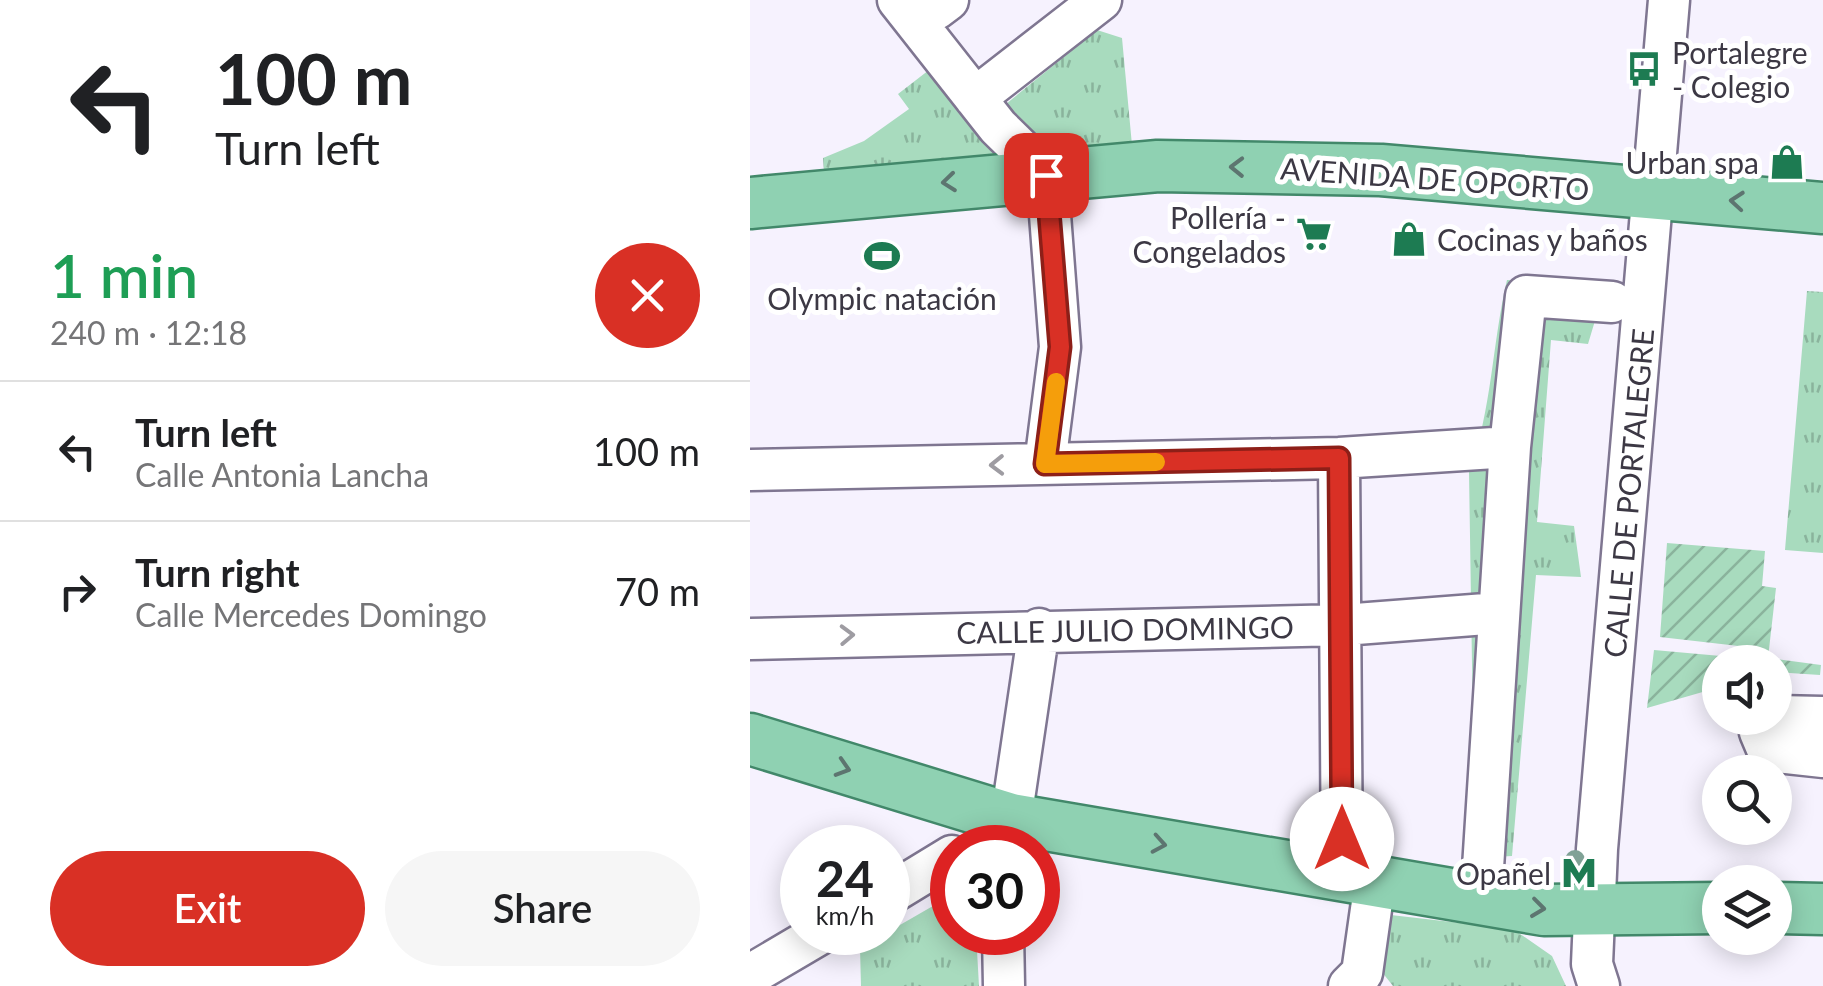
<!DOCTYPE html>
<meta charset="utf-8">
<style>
:root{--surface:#fff;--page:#f6f6f6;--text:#202124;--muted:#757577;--line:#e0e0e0;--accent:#d93025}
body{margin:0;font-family:Lato,sans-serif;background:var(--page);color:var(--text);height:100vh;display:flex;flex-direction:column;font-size:38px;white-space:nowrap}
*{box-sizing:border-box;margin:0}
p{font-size:32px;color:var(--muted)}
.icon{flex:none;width:55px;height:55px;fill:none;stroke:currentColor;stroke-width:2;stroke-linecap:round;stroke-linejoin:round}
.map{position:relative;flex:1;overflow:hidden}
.drawer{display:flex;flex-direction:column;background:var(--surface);width:750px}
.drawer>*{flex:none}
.guide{background:#fff;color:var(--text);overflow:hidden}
.fabs{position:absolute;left:952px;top:645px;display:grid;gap:20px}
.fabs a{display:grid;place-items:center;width:90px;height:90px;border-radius:50%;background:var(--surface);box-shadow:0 5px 25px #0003;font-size:50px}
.speed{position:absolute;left:30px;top:825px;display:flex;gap:20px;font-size:50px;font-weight:700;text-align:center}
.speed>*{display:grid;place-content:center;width:130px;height:130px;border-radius:50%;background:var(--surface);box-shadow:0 5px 25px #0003;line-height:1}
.speed small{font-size:25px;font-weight:400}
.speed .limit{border:15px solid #d22;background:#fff;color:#111}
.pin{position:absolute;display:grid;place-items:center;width:85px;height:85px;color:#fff;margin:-42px;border-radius:20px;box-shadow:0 5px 15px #0006}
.me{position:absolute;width:110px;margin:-55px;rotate:0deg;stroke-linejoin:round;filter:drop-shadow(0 0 8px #0008)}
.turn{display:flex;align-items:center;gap:35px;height:210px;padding:0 50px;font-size:45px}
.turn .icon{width:130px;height:130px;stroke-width:2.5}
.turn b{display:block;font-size:70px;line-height:85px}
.round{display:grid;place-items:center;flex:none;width:105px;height:105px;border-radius:52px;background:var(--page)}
.headline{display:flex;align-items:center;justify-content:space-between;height:170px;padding:0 50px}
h1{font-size:60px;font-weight:600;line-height:75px;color:#1e9e55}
.button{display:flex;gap:20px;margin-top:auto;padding:20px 50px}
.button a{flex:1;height:115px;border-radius:60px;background:var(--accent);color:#fff;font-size:40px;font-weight:600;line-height:115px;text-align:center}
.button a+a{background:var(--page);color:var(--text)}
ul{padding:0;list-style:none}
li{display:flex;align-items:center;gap:30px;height:140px;padding:0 50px;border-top:2px solid var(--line)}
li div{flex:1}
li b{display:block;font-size:38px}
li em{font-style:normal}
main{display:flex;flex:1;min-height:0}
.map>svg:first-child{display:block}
</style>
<main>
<section class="drawer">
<div class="guide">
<div class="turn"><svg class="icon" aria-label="left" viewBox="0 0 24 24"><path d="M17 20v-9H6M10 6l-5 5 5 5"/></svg><div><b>100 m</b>Turn left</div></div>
</div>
<div class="headline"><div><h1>1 min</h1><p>240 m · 12:18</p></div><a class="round" style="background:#d93025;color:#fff"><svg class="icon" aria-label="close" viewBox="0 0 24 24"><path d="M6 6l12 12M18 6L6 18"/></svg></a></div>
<ul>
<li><svg class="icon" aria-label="left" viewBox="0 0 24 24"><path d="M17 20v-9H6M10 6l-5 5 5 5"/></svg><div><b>Turn left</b><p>Calle Antonia Lancha</p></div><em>100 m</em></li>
<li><svg class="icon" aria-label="right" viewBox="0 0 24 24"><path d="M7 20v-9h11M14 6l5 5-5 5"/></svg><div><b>Turn right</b><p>Calle Mercedes Domingo</p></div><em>70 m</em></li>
</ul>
<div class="button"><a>Exit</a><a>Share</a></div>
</section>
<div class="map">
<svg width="1073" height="986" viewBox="0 0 1073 986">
<defs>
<pattern id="grass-tufts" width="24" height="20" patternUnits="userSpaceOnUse" patternTransform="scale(2.5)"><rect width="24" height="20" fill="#a8dbbe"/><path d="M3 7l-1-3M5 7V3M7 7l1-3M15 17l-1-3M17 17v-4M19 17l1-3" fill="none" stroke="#8ab39c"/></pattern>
<pattern id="garden-furrows" width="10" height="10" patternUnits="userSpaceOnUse" patternTransform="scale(2.5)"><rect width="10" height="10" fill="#a8dbbe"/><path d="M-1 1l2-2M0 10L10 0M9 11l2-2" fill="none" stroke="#8ab39c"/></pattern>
</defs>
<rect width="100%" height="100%" fill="#f6f2fe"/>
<path fill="url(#grass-tufts)" d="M347,30L372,38L383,156L307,160L258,119L256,104Z
M179,70L267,164L74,173L73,158L114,141L159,109L148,94Z
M757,280L856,284L838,344L801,340L787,522L824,526L831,577L786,575L762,856L725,858L719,472C742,411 742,344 757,280Z
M1057,291L1073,292V553L1035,550Z
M202,895V932L226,933L229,986H111L110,948Z
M632,914L763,929L802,956L816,986H643L628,967Z"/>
<path fill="url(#garden-furrows)" d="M917,543L1015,551L1012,586L1026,588L1018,658L1071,665L1070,675L1025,672V662H1007L1006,648L910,637Z
M904,650L993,658V662H970V687L897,708Z"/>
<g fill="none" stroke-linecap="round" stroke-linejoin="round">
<defs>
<path id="minor" d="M148,0L248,127L297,175L310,347L295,464
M186,9L198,0
M225,98L351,0
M589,458L592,875
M0,470L589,458L760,447
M0,639L593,625L749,613
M1025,716L1073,717
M1021,718L1010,732L1018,751L1073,757
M261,819L289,629
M138,895L202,856
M731,899L760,447L776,296L862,302
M253,932L254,986
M0,975L73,932
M599,986L612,973L625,881
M849,986L842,964L847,849L919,0"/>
<path id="major" d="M0,203L408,166L631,170L1073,208
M0,739L261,819L794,910L970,908
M1025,908L1073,909"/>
</defs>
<use href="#minor" stroke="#7f7691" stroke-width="45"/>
<use href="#major" stroke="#42886a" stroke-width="55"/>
<use href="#minor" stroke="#fff" stroke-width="40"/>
<use href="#major" stroke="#8fd1b2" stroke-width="50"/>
</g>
<circle fill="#80a296" cx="825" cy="860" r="10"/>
<defs><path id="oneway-chevron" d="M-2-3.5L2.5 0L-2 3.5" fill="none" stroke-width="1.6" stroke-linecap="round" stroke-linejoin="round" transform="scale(2.5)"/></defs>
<g stroke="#5d7570">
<use href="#oneway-chevron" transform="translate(487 167) rotate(-179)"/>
<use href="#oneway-chevron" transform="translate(199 182) rotate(174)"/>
<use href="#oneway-chevron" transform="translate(987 201) rotate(-175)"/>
<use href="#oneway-chevron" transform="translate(93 768) rotate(17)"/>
<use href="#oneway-chevron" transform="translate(409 844) rotate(10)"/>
<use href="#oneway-chevron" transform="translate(788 908) rotate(7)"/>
</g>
<g stroke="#9e9ca2">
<use href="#oneway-chevron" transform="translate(247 465) rotate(179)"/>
<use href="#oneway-chevron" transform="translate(97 635) rotate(-2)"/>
</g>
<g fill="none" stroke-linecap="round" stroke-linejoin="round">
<defs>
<path id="route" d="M296,175L310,347L295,464L589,458L592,839"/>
</defs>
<use href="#route" stroke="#8d1f18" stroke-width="25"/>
<use href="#route" stroke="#d93025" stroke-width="18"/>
<path stroke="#f59e0b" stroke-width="18" d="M306,382L295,464L406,462"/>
</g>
<defs>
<symbol id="bus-bare" viewBox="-9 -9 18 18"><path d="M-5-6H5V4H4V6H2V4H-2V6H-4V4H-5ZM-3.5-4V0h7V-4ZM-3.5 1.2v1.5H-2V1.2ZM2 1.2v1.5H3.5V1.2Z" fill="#1d7b52" stroke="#fff" stroke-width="2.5" paint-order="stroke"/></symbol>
<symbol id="shop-bare" viewBox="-9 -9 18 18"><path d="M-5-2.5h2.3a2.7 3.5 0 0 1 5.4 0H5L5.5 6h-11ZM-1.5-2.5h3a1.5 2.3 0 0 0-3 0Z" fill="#1d7b52" stroke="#fff" stroke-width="2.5" paint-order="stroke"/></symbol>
<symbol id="supermarket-bare" viewBox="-9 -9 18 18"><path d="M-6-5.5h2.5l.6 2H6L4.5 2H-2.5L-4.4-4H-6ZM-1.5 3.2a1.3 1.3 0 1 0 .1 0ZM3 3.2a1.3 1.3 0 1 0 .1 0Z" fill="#1d7b52" stroke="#fff" stroke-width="2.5" paint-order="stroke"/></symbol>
<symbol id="stadium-bare" viewBox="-9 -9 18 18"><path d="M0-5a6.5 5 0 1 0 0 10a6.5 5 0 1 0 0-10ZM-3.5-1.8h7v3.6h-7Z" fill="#1d7b52" stroke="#fff" stroke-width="2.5" paint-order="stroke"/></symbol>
<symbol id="metro-bare" viewBox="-9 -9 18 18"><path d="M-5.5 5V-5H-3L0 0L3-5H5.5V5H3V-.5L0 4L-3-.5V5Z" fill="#1d7b52" stroke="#fff" stroke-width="2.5" paint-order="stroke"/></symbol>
</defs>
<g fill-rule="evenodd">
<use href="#bus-bare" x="869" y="44" width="50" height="50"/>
<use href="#shop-bare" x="1012" y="137" width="50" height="50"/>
<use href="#supermarket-bare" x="539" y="209" width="50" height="50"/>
<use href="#shop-bare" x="634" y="214" width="50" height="50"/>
<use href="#stadium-bare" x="107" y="231" width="50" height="50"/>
<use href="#metro-bare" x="804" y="848" width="50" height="50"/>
</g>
<g text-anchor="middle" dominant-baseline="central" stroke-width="10" stroke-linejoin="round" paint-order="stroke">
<g font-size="30" fill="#3c3844" stroke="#fff" text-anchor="end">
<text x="922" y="52" text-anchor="start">Portalegre<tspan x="922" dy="34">- Colegio</tspan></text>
<text x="1009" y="162">Urban spa</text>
<text x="536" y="217">Pollería -<tspan x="536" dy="34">Congelados</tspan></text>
<text x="687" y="239" text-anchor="start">Cocinas y baños</text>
<text x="132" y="298" text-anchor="middle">Olympic natación</text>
<text x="801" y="873">Opañel</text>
</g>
<g font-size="30" fill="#3c3844" stroke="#fff">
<text transform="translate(685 178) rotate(4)">AVENIDA DE OPORTO</text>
<text transform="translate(878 493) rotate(-85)">CALLE DE PORTALEGRE</text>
<text transform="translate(375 629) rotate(-1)">CALLE JULIO DOMINGO</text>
</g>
</g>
</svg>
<div class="fabs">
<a><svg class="icon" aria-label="sound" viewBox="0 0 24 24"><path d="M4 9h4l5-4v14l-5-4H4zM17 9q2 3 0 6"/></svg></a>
<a><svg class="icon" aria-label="search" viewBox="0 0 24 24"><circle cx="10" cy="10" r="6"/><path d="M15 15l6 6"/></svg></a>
<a><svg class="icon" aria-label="layers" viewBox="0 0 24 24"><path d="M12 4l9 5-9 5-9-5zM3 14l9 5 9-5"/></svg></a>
</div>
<div class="speed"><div>24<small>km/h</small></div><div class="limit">30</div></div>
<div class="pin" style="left:296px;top:175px;background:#d93025"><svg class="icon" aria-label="arrive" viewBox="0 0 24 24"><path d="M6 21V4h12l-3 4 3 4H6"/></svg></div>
<svg class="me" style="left:592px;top:839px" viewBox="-20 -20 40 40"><circle r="19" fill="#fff"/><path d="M0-13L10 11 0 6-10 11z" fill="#d93025"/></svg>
</div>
</main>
